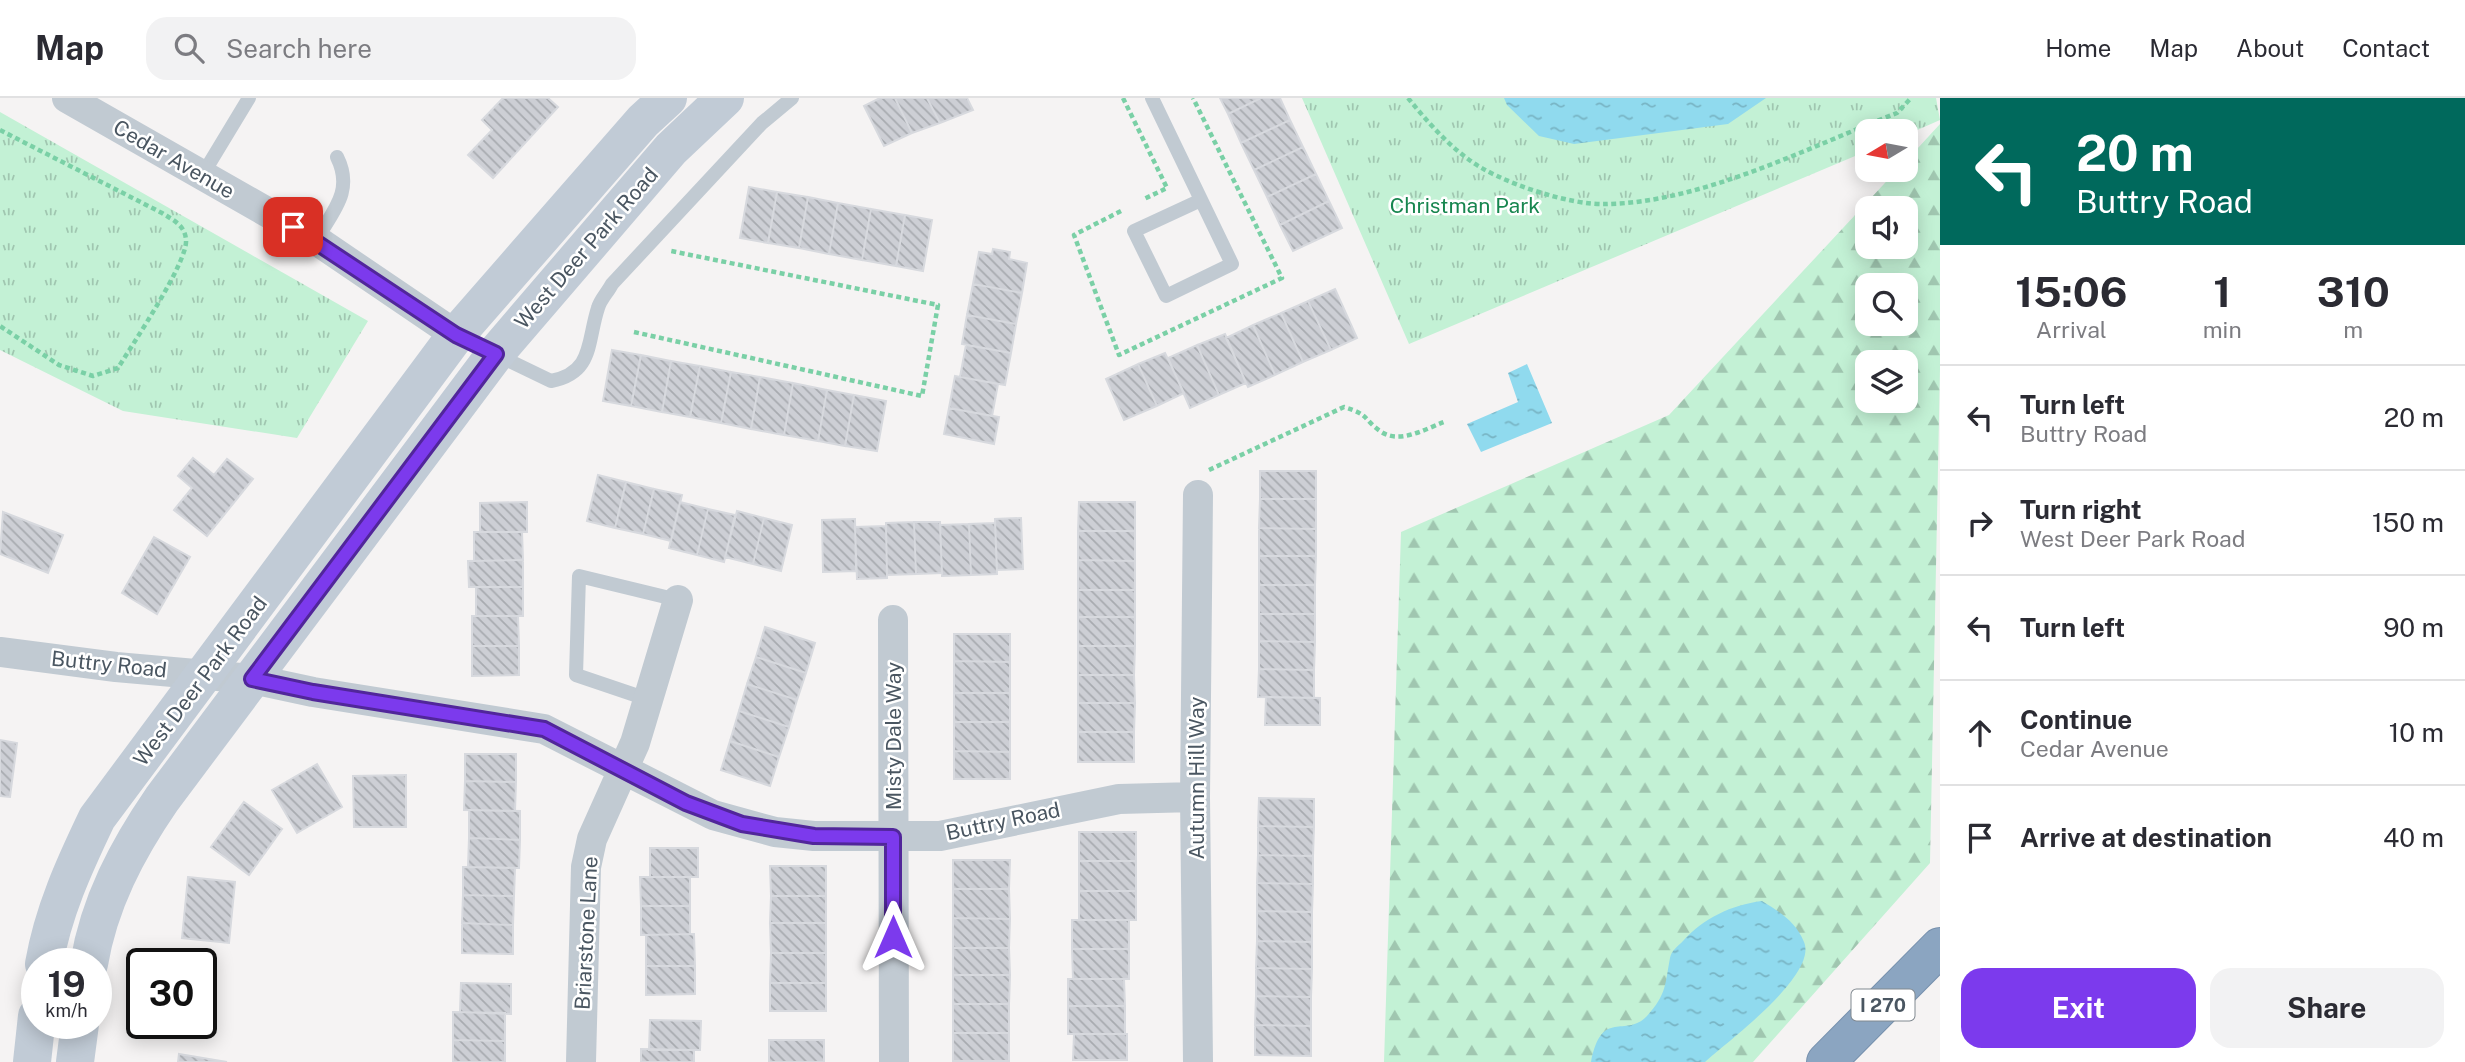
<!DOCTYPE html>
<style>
:root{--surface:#fff;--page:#f2f2f3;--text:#2b2b33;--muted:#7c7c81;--line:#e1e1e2;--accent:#7c3aed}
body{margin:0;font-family:"Public Sans",sans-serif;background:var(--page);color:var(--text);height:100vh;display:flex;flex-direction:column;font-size:26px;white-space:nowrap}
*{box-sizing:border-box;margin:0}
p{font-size:23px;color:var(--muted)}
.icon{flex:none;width:38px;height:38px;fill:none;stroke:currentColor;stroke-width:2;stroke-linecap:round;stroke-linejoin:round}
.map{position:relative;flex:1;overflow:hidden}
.side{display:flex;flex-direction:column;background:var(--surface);width:525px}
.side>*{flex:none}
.top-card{background:#00695c;color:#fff;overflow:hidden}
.needle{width:46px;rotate:260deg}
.controls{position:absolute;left:1855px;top:21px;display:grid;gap:14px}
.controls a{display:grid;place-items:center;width:63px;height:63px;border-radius:14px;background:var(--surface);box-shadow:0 4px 18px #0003;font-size:35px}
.speed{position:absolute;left:21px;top:850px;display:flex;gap:14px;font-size:35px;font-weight:700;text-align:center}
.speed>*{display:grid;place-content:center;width:91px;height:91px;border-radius:50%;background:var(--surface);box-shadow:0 4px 18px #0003;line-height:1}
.speed small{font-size:18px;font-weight:400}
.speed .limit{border:4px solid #111;border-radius:10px;background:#fff;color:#111}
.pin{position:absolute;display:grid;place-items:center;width:60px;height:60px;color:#fff;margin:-30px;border-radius:14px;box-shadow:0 4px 10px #0006}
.me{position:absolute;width:77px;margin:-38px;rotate:0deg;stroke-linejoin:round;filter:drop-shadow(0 0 5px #0008)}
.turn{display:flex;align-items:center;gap:24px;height:147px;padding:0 21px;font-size:32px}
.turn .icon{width:91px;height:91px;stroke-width:2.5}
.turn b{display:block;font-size:49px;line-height:60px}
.eta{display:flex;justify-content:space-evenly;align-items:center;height:119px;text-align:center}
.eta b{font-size:42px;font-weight:700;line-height:49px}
.action{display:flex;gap:14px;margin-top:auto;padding:14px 21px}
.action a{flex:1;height:80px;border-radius:21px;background:var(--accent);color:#fff;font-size:28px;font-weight:700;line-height:80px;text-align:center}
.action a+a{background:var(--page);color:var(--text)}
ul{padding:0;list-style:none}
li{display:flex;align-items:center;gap:21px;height:105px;padding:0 21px;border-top:2px solid var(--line)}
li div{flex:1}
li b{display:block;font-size:26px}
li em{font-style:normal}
header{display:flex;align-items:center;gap:42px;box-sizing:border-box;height:98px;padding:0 35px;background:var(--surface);border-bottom:2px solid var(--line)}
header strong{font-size:33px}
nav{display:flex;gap:38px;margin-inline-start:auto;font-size:24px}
.search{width:490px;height:63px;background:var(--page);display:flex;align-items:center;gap:18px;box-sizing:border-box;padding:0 24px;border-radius:21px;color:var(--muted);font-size:26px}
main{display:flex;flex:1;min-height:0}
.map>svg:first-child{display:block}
</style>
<header>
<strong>Map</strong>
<div class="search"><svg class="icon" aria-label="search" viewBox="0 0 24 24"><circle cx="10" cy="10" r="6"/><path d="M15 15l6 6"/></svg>Search here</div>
<nav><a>Home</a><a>Map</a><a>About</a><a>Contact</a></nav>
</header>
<main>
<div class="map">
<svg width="1940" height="964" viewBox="0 0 1940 964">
<defs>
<pattern id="forest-firs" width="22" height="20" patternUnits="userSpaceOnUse" patternTransform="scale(1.75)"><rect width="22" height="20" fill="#c3f1d5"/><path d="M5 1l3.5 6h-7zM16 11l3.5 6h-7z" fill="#a0c6b0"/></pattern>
<pattern id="park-tufts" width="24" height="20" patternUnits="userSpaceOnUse" patternTransform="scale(1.75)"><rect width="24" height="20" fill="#c3f1d5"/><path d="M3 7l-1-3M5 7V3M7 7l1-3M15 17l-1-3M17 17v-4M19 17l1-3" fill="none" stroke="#a0c6b0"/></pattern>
<pattern id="water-ripples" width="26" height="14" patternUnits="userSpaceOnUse" patternTransform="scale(1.75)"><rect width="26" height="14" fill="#90daee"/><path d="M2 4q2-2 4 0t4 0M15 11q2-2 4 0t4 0" fill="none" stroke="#78b4c4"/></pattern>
<pattern id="building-back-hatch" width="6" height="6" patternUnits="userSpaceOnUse" patternTransform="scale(1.75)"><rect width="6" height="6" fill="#cdcfd5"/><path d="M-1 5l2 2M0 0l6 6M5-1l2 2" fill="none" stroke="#a8abb0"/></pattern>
</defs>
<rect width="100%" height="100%" fill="#f5f3f3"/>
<path fill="url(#forest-firs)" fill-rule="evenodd" d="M1940,26V271L1930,765L1753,964H1384L1401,434L1669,317L1897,72H1906V63ZM1867,110H1906V149H1867ZM1867,187H1906V226H1867ZM1867,264H1906V303H1867Z"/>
<path fill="url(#park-tufts)" d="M1302,0H1936L1940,22L1906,37V33H1867V53L1409,246Z
M0,14L368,223L297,340L123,313L0,252Z"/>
<path fill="url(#water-ripples)" d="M1504,0H1766L1728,26L1574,46L1539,38L1507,7Z
M1527,266L1552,325L1481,354L1467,326L1518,304L1508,275Z
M1762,803C1780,814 1796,824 1804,844C1818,877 1728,943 1705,964H1591C1602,909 1625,941 1647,918C1667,896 1665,886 1670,860C1671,853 1678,848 1683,843C1704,820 1731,807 1762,803Z"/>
<path fill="url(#building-back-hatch)" stroke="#d7d9de" stroke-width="2" d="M503,0H548L558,9L493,80L468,57L492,32L482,22Z
M880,0H895L912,35L884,48L864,8Z
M895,0H927L940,25L912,35Z
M927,0H967L973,12L940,25Z
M1220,0H1261L1228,16Z
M1261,0H1280L1290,22L1241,45L1228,16Z
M1290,22L1303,49L1254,72L1241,45Z
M1303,49L1316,76L1267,99L1254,72Z
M1316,76L1329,103L1280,127L1267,99Z
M749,89L777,94L768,145L740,140Z
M777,94L808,99L799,150L768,145Z
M808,99L838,105L829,156L799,150Z
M1329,103L1342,130L1293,153L1280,127Z
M838,105L871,111L862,162L829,156Z
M871,111L905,117L896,168L862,162Z
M905,117L932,122L923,173L896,168Z
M993,151L1010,154L1009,161L1027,165L1022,195L973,186L979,154L992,156Z
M973,186L1022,195L1016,226L967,217Z
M1335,191L1357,240L1331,252L1308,203Z
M1308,203L1331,252L1303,264L1281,215Z
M1281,215L1303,264L1275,277L1253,227Z
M967,217L1016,226L1011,255L962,246Z
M1253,227L1275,277L1248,289L1226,240Z
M1225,236L1246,285L1219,297L1197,247Z
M966,247L1011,255L1005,287L960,279Z
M1197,247L1219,297L1190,310L1168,260Z
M612,252L641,257L631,308L603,303Z
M1165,255L1184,295L1157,308L1138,266Z
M641,257L671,263L662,314L631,308Z
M671,263L700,268L690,319L662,314Z
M1138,266L1157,308L1124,322L1106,281Z
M700,268L731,274L721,325L690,319Z
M731,274L760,279L751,331L721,325Z
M955,278L998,286L992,318L949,310Z
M760,279L793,285L784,337L751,331Z
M793,285L827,292L818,343L784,337Z
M827,292L854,297L845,348L818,343Z
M854,297L886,303L877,353L845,348Z
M949,310L999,319L994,346L944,336Z
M193,360L214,377L227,361L253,381L207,438L174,412L192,390L178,378Z
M1260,373H1316V401H1260Z
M598,377L626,384L615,430L587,423Z
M626,384L654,391L643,436L615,430Z
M654,391L682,397L671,443L643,436Z
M1260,401H1316V431L1259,430Z
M527,404V434H480V405Z
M680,404L708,411L697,457L669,450Z
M1079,404H1135V433H1078Z
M708,411L735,417L724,464L697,457Z
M737,413L764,420L753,466L725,459Z
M3,414L63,437L48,475L0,456Z
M764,420L792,427L781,473L753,466Z
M1021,420L1023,471L997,472L995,421Z
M855,421L856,473L823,474L822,422Z
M914,424L916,476L887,477L886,425Z
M914,424H940L942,475L916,476Z
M995,425L997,476L971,477L969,426Z
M969,426L971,477L942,478L940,427Z
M886,428L887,480L857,481L855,429Z
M1259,430L1316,431V458H1259Z
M1078,433H1135V463L1078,462Z
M474,434H522L523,462L474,463Z
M154,439L190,459L157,516L122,495Z
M1259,458H1316L1315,487H1259Z
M523,462V489H469L468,463Z
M1078,462L1135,463V492H1078Z
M1259,487H1315V516H1259Z
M476,489H523V518H476Z
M1078,492H1135V519H1078Z
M1259,516H1315V544L1259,543Z
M472,518H518L519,548H472Z
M1078,519H1135V548H1078Z
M765,529L815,545L806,575L756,559Z
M954,536H1010V564L954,563Z
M1259,543L1315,544L1314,572L1259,571Z
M472,548H519V577L472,578Z
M1078,548H1135L1134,577H1078Z
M756,559L806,575L797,602L747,586Z
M954,563L1010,564V595H954Z
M1259,571L1314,572V600L1258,599Z
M1078,577H1134L1135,605H1078Z
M747,586L797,602L789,629L739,613Z
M954,595H1010V624H954Z
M1266,599L1320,600V627H1265Z
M1078,605H1135L1134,634H1078Z
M739,613L789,629L779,659L730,643Z
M954,624H1010V654L954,653Z
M1078,634H1134V664H1078Z
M0,642L17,645L10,699L0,698Z
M730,643L779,659L770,688L721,672Z
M954,653L1010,654V681H954Z
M465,656H516V684L465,683Z
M317,666L342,709L297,735L272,692Z
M406,677V729H354L353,678Z
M465,683L516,684L515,713L464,712Z
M1259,700L1314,701V729L1258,728Z
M244,704L282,731L249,777L211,749Z
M469,712L520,713V742L469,740Z
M1258,728L1314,729L1313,758L1258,757Z
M1079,734H1136V763H1079Z
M469,740L520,742L519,770L468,769Z
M650,750H698V779H650Z
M1258,757L1313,758V786L1257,785Z
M953,762H1010L1009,791H953Z
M1079,763H1136V793H1079Z
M770,768H826V798H771Z
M463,769L515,770L514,798L463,797Z
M188,779L235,784L229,845L182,840Z
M640,779H690V808H641Z
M1257,785L1313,786L1312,814L1257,813Z
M953,791H1009L1010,821L953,820Z
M1079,793H1136V822H1079Z
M463,797L514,798L513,827L462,825Z
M771,798H826V825H770Z
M641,808H690V836L641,837Z
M1257,813L1312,814V844L1257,843Z
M953,820L1010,821L1009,850H953Z
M1072,822H1129V851H1072Z
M462,825L513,827V856L462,855Z
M770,825H826V855H771Z
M694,836L695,868H646V837Z
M1257,843L1312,844V871L1256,870Z
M953,850H1009L1010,877H953Z
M1072,851H1129V881H1073Z
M771,855H826V885H770Z
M646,868H695V896L646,897Z
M1256,870L1312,871L1311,899L1256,898Z
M953,877H1010L1009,906H953Z
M1068,881H1124L1125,908H1068Z
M461,885L511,886V916L460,914Z
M770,885H826V913H770Z
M1256,898L1311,899V928L1255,927Z
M953,906H1009V935H953Z
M1068,908H1125V936H1068Z
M453,914L505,915V943L453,942Z
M650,922L701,923L700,952H649Z
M1255,927L1311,928V958L1255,957Z
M953,935H1009V963H953Z
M1074,936H1127V962H1073Z
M453,942L505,943V964H453Z
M769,942H824V964H769Z
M641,951L694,952V964H641Z
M179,956L227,964H178Z"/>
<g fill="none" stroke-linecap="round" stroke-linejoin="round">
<defs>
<path id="highway" d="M1826,964L1940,849"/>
</defs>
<use href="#highway" stroke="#7690ad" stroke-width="40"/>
<path stroke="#7ad0a6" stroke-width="4.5" stroke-dasharray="5 3.5" stroke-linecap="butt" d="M1123,0L1167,90L1144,101
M1408,0C1426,22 1445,44 1468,61C1498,84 1570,108 1608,106C1703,104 1809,49 1897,15L1911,0
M0,32L162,115C173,122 185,127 186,142C188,164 132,247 118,270L93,278L59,267L0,228
M1121,113L1074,137L1119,257L1282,180L1193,0
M634,234L922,298L938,207L671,153
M1209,372L1344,309C1370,317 1362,320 1380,333C1399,347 1425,331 1444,324"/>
<path stroke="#c1cad2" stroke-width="14" d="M1152,0L1232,166L1166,198L1134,133L1201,102
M203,76L249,0
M316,142C333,113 354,93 337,59
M458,238L551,283C594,275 587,243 598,210C600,202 608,194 612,186L762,25L792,0
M647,601L576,577L579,478L678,502"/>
<path stroke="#c1cad2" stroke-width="30" d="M67,0L316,142L456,237
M1198,397L1195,699L1198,964
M893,522L894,964
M0,554L116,569L252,581L313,594L544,631L713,717L775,734L814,738H940L1119,701L1195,699
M581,964L586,769L592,741L635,645L678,502"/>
<path stroke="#c1cbd6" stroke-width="38" d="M44,866C53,814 74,768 97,720L456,237L643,23L668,0
M89,866C99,805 127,752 162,701L496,255L671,51L725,0
M32,964L37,918
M75,964L80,926"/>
<use href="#highway" stroke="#8ba5c1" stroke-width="38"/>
</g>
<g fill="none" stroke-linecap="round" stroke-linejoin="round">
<defs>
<path id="route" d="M293,129L456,237L496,256L252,581L313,594L544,631L686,705L742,726L814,738L893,739V839"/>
</defs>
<use href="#route" stroke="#51269a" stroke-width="18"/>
<use href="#route" stroke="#7c3aed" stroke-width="12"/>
</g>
<g text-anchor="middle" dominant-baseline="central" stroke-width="5" stroke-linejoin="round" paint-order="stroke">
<rect fill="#fff" stroke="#808990" stroke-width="2" x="1851.5" y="891.5" width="63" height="31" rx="5"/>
<g font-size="19" font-weight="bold" fill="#4a5661">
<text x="1883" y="907">I 270</text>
</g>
<g font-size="21" fill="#4a5661" stroke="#fff">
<text transform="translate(174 61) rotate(30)">Cedar Avenue</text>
<text transform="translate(586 150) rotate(-49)">West Deer Park Road</text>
<text transform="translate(109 566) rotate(6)">Buttry Road</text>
<text transform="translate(200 583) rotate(-53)">West Deer Park Road</text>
<text transform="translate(893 638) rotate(-90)">Misty Dale Way</text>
<text transform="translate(1196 680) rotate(-90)">Autumn Hill Way</text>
<text transform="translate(1003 723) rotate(-12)">Buttry Road</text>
<text transform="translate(586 835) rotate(-87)">Briarstone Lane</text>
</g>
<g font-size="21" fill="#17864f" stroke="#fff">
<text x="1465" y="107">Christman Park</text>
</g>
</g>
</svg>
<div class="controls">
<a><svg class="needle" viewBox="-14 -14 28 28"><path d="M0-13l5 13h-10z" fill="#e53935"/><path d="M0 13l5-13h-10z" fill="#7c7c81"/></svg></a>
<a><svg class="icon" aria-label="sound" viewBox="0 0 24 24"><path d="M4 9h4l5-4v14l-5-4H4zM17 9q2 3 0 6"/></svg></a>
<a><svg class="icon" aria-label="search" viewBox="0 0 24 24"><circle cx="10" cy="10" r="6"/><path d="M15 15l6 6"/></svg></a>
<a><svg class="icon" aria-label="layers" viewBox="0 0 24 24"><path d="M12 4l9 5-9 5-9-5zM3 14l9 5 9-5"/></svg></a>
</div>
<div class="speed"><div>19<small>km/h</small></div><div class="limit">30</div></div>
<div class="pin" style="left:293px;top:129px;background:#d93025"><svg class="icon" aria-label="arrive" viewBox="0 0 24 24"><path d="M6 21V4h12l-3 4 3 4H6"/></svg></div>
<svg class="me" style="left:893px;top:839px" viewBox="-20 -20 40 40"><path d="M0-17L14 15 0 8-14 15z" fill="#7c3aed" stroke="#fff" stroke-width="4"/></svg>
</div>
<section class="side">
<div class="top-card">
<div class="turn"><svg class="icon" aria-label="left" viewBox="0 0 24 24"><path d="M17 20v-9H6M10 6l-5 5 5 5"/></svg><div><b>20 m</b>Buttry Road</div></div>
</div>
<div class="eta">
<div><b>15:06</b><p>Arrival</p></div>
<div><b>1</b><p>min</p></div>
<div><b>310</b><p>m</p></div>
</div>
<ul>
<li><svg class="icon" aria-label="left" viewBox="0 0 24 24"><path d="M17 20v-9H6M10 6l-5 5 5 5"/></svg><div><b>Turn left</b><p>Buttry Road</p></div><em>20 m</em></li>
<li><svg class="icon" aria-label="right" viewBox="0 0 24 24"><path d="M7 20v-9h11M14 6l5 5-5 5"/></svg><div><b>Turn right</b><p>West Deer Park Road</p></div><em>150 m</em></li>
<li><svg class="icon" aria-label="left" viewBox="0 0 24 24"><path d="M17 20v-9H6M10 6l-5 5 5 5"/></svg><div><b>Turn left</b></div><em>90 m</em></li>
<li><svg class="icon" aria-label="ahead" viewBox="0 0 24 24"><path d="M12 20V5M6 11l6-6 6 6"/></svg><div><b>Continue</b><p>Cedar Avenue</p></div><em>10 m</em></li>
<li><svg class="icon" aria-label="arrive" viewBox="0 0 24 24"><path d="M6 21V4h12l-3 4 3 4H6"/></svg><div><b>Arrive at destination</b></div><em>40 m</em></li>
</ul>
<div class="action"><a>Exit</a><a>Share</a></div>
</section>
</main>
